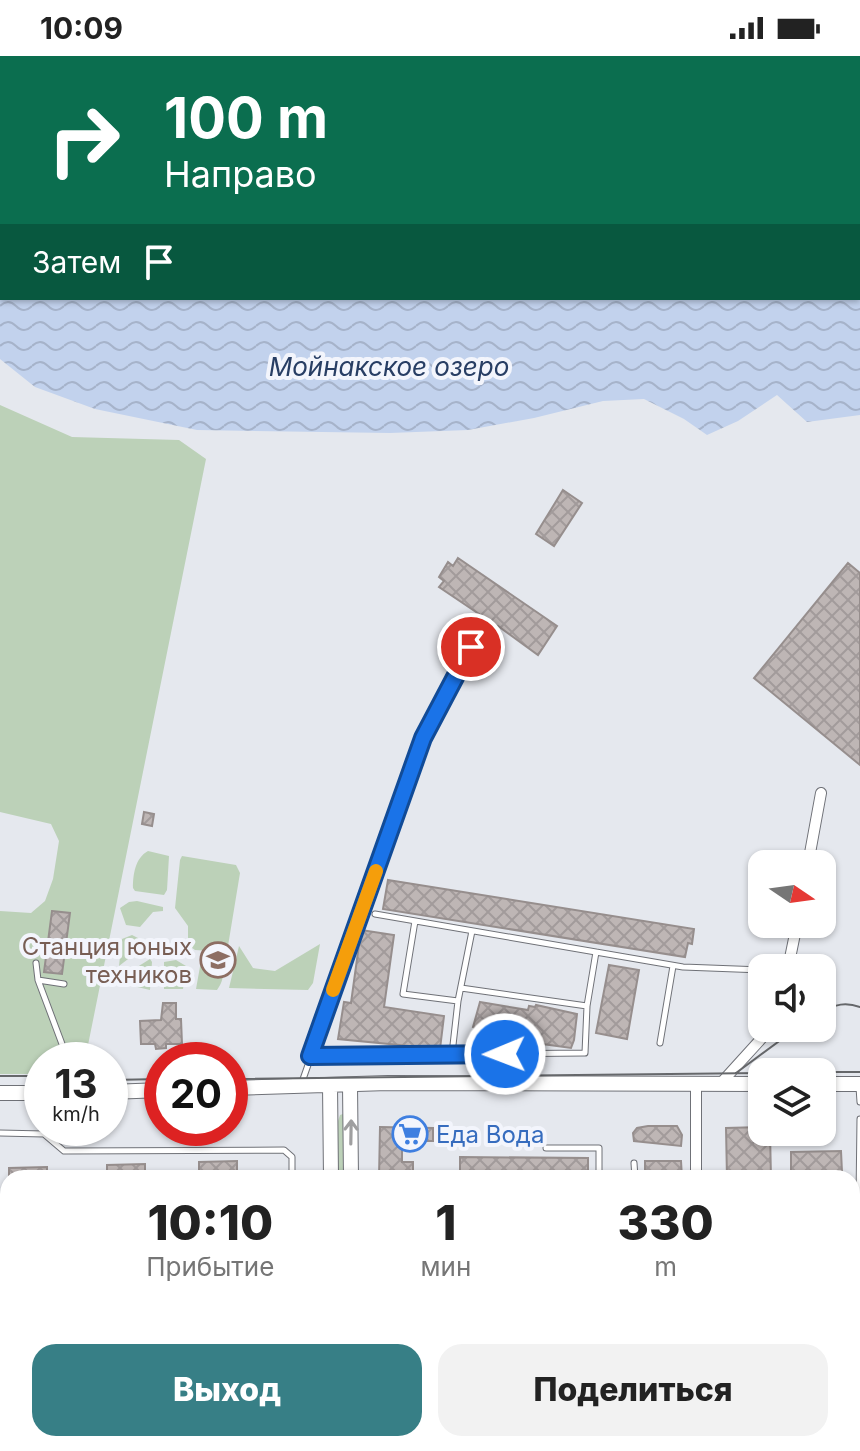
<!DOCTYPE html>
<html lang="ru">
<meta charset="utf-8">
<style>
:root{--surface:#fff;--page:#f2f2f2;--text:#222;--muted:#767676;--accent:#377f86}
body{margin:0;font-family:Inter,sans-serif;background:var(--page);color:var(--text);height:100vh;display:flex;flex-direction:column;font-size:30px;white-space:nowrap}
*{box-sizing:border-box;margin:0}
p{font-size:26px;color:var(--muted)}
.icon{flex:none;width:44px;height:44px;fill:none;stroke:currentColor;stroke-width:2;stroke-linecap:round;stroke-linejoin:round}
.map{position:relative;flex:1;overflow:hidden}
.side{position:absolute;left:0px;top:1114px;width:860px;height:282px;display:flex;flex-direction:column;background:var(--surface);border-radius:24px 24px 0 0;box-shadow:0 2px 6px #0004}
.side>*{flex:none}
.hud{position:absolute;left:0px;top:0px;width:860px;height:244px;box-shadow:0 2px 6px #0004;background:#0b6e4f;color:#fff;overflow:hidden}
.needle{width:52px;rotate:103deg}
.fabs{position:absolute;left:748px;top:794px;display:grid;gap:16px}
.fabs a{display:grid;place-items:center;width:88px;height:88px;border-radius:16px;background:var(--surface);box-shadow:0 2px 6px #0004;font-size:40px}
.speed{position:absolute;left:24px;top:986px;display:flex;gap:16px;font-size:40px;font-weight:700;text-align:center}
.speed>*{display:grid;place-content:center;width:104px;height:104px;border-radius:50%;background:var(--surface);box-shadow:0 2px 6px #0004;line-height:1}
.speed small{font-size:20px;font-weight:400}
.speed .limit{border:12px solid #d22;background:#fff;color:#111}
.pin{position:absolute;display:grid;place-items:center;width:68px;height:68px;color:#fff;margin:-34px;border:4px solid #fff;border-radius:50%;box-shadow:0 2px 8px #0007}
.me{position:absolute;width:88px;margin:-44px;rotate:269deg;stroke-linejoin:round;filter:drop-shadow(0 0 6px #0008)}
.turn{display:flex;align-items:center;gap:28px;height:168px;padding:0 32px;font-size:36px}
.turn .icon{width:104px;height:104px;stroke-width:2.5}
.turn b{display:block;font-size:56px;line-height:68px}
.then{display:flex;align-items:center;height:76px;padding:0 32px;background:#0003;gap:16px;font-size:30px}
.eta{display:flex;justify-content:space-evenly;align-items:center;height:136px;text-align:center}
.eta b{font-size:48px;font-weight:800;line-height:56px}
.cta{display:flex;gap:16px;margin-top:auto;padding:16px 32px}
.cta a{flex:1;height:92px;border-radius:24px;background:var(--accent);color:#fff;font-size:32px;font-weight:800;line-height:92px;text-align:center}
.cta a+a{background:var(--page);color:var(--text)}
.status{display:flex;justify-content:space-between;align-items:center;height:56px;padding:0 40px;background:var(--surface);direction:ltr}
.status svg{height:22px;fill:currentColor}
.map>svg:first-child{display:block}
</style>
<div class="status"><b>10:09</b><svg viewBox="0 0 49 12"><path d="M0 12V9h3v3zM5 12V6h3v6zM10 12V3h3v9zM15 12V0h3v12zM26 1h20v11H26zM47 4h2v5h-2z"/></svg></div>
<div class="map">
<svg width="860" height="1395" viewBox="0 0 860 1395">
<defs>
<pattern id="water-waves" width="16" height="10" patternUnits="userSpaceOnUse" patternTransform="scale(2)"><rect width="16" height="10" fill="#c2d2ed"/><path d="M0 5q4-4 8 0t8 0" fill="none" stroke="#a6b3ca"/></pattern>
<pattern id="building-cross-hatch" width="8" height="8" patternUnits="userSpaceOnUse" patternTransform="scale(2)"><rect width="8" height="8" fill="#beb6b5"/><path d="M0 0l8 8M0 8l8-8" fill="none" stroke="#a29b9b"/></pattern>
</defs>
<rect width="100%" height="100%" fill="#e5e8ee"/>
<path fill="#bcd1b8" d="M0,349L72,381L179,384L206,403L85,1004H42V1018H0V855L31,857L45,845L53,823L59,785L51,768L0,756Z
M148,795L169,800L167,834L164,839L135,835L133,832C133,819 135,802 148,795Z
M182,800L236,809L240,817L227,896L195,894L188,889V870L175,852L180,804Z
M137,845L163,851V855L153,856L140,871L126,869L120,852L129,846Z
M132,879L138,882L141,893L119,910L122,883Z
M320,888L313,927L308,934L229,932L239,890L253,912L275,915Z
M150,903L152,906L150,934L129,929L124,923L126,918Z
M176,904L186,910L183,933H164V906Z
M201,905H220C226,914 223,926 217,934L196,933Z
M343,1058L345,1060V1122H338V1065L340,1059Z"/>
<path fill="url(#water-waves)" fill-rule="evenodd" d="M0,0H860V359L807,366L777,339L738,365L707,379L684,363L644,343L603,345L534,362L468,374L390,377L197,374L95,353L35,331L0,303ZM2,2H858V242H2Z"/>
<path fill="url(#building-cross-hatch)" stroke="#968e8d" stroke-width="2" d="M563,434L582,447L554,490L536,478Z
M458,502L557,570L538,599L498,570L495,574L476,562L479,558L439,531L444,525L439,521L448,506L453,510Z
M848,507L860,517V709L754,622Z
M144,756L154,758L152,770L142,768Z
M388,824L694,873L692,888L688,887L685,901L383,853Z
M52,855L70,857L62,918L44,916Z
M361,874L394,879L384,951L444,960L440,993L338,983L344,946L351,947Z
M609,909L639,914L627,983L596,977Z
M480,946L528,954L529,950L535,951L536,949L577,958L574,984L571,992L542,988V991L521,987L520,990L513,988L512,990L473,982L475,972L473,971Z
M163,947H176V963H181L182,988H166V992L156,993L155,988H141L140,965L161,964Z
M648,1070H677L682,1079L681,1090L634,1085L633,1077L637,1072Z
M380,1071L433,1072V1085H402V1106H413V1122H379Z
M762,1071V1076H770L771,1122H727L726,1072Z
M841,1095L842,1116L791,1117V1096Z
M460,1101L588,1102V1122H460Z
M237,1105V1122H199V1106Z
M645,1105H681L682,1122H645Z
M145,1108V1122H107V1109Z
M47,1111V1122H9V1112Z"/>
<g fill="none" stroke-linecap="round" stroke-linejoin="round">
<defs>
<path id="lane" d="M375,858L683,911L762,914
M415,865L403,938L458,945L472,875
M36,907L38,924L64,928
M38,924L68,1004
M461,932L587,950L596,896
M660,987L673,910
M452,998L458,945
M310,1000L585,997L587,950
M302,1026L423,682L471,591
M859,1031L860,1046
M0,1077L44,1078L64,1095L284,1094L292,1101V1122
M546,1092H599V1122
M634,1107L635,1122
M852,1150L859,1142L860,1063
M0,1221H8
M852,1299H860
M859,1361L860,1395
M403,1388V1395
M291,1395V1388
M446,1395V1388
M533,1395V1388
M618,1395V1388
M745,1395V1388"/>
<path id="street" d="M808,808L821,737
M788,912L797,868
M696,1027V1122
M721,1027L771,972
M697,1395V1388"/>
<path id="secondary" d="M822,1028H860
M330,1029L331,1122
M350,1029L351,1122
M230,1032L388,1027L762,1028
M110,1036L162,1034
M0,1037H42
M329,1395V1388
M349,1395V1388"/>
</defs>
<use href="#lane" stroke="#6f7177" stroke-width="7"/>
<use href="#street" stroke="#6f7177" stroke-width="12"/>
<use href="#secondary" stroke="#6f7177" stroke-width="16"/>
<use href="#lane" stroke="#fff" stroke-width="5"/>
<use href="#street" stroke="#fff" stroke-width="10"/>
<use href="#secondary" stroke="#fff" stroke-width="14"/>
<path stroke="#66686b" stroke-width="2" d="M822,956C835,948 846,946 860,951
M822,1016H860
M736,1017L797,972
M0,1020H42
M230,1023L762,1017
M110,1024L162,1023"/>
</g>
<defs><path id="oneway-shaft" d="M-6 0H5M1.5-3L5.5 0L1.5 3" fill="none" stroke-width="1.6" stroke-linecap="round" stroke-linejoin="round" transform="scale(2)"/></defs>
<use stroke="#9f9fa0" href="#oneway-shaft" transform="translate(351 1076) rotate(-89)"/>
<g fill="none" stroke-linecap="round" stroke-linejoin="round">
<defs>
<path id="route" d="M471,591L423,682L310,1000L505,998"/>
</defs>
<use href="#route" stroke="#114b97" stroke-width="20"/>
<use href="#route" stroke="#1a73e8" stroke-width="14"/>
<path stroke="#f59e0b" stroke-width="14" d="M333,934L376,815"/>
</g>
<defs>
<symbol id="university-ring" viewBox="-11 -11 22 22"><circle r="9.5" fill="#f3f5fc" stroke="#8d6e63" stroke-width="1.5"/><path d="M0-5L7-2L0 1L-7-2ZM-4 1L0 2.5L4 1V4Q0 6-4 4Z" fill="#8d6e63"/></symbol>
<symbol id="supermarket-ring" viewBox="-11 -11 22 22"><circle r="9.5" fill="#f3f5fc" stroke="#3f7fe0" stroke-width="1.5"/><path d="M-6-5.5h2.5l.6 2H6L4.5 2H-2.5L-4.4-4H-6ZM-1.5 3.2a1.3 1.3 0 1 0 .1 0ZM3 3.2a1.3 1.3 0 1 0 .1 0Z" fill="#3f7fe0"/></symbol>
</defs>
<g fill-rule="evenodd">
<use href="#university-ring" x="198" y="884" width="40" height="40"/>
<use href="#supermarket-ring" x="390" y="1058" width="40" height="40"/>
</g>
<g text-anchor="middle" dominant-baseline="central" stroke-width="8" stroke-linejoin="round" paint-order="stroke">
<g font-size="24" fill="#785e54" stroke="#f3f5fc" text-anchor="end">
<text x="192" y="890">Станция юных<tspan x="192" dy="28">техников</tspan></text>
</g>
<g font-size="24" fill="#366cbe" stroke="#f3f5fc" text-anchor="start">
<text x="436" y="1078">Еда Вода</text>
</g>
<g font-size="26" font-style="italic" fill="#283e64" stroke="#f3f5fc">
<text x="389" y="310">Мойнакское озеро</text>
</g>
</g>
</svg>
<div class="fabs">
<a><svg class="needle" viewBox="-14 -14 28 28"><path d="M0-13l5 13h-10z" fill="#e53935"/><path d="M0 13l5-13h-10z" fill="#767676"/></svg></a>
<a><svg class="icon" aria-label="sound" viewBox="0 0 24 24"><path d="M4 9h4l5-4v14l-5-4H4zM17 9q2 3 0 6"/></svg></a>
<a><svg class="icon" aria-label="layers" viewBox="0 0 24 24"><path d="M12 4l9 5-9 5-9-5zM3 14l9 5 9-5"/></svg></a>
</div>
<div class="speed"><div>13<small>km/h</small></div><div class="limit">20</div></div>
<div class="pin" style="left:471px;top:591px;background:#d93025"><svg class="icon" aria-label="arrive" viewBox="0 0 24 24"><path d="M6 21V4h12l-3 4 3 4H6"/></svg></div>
<svg class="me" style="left:505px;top:998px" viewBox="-20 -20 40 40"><circle r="17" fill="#1a73e8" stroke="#fff" stroke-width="3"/><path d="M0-11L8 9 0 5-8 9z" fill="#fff"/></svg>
<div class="hud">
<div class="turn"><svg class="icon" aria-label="right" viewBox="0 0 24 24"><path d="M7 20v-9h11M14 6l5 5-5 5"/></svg><div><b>100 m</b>Направо</div></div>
<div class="then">Затем<svg class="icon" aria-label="arrive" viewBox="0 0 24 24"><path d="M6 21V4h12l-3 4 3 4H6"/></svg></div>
</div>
<section class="side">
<div class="eta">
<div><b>10:10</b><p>Прибытие</p></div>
<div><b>1</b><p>мин</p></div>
<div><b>330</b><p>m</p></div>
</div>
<div class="cta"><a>Выход</a><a>Поделиться</a></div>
</section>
</div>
